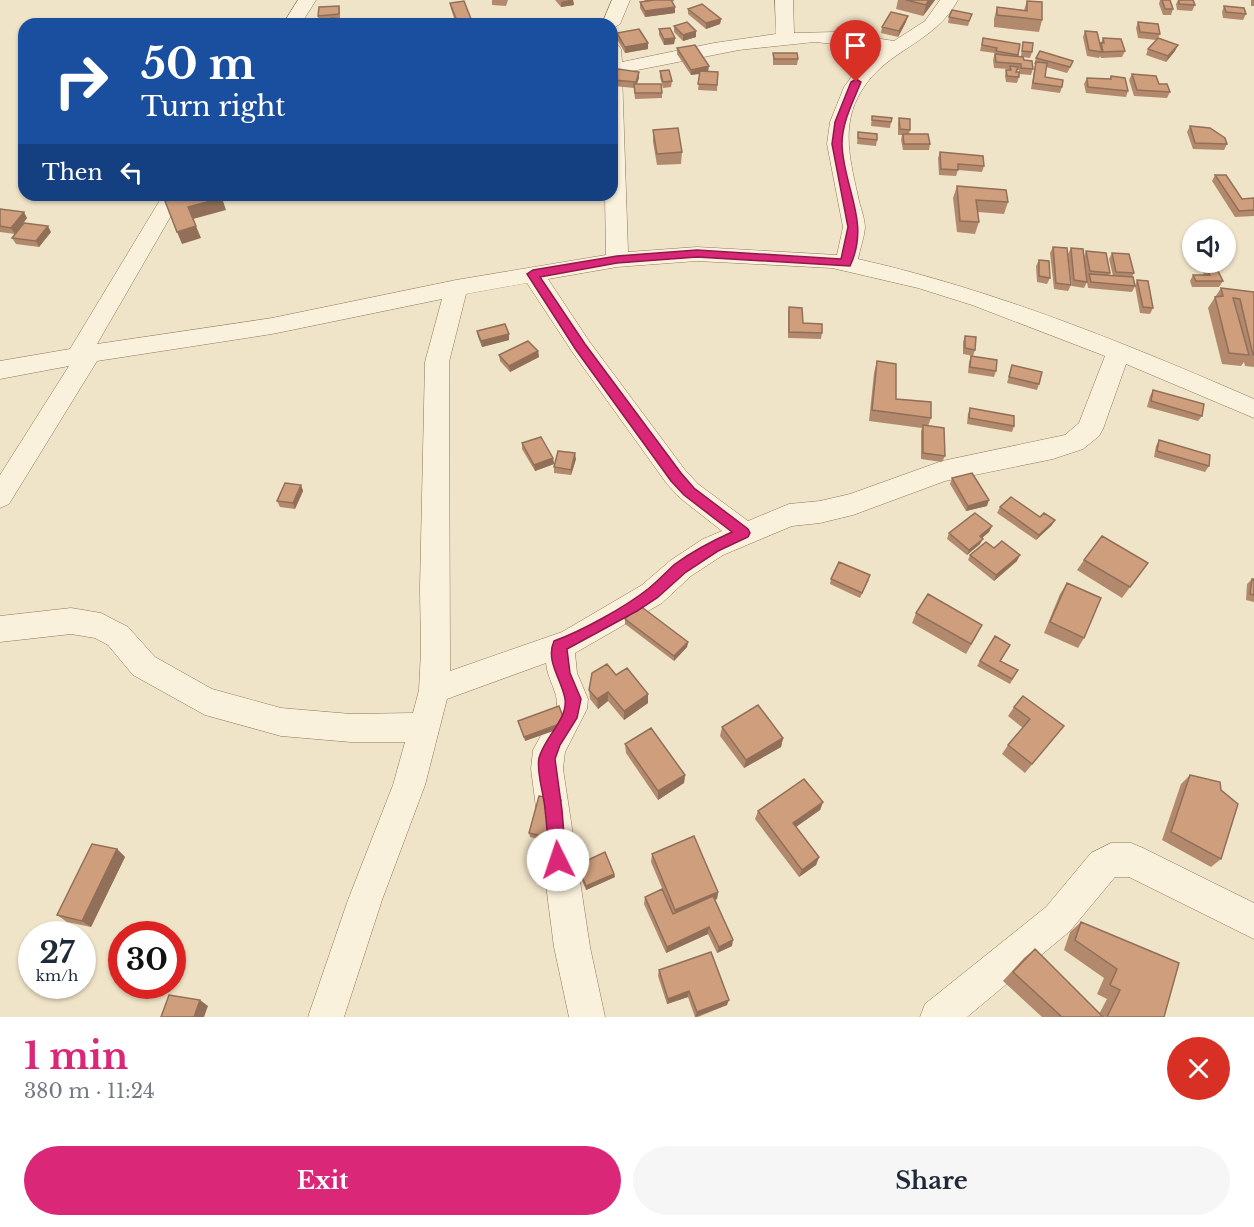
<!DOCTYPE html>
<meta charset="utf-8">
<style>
:root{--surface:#fff;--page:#f6f6f7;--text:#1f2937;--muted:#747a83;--accent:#db2777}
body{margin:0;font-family:"Libre Baskerville",serif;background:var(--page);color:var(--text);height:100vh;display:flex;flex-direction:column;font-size:22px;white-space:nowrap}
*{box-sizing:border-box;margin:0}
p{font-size:20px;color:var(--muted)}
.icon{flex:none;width:33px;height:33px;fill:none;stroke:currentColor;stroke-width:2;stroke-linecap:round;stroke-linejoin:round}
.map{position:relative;height:1017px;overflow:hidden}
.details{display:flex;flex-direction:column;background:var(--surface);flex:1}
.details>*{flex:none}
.hud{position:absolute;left:18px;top:18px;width:600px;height:183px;border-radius:18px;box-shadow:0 2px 4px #0004;background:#1a4fa0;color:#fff;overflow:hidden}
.tools{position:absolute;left:1182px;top:219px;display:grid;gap:12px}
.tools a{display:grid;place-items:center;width:54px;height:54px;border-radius:50%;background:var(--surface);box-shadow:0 2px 4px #0004;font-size:30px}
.speed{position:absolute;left:18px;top:921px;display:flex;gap:12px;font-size:30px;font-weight:700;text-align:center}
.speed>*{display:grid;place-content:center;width:78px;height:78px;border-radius:50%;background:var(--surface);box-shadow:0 2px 4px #0004;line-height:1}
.speed small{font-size:15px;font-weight:400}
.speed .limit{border:9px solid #d22;background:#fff;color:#111}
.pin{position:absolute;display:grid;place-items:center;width:51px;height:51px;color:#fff;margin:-62px -26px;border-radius:50% 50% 50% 0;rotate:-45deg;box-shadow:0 0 6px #0007}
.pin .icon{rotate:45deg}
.me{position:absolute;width:66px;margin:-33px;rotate:356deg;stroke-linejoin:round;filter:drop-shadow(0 0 4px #0008)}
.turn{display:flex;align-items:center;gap:21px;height:126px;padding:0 24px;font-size:27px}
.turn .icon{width:78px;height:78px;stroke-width:2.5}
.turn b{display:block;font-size:42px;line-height:51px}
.then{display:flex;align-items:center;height:57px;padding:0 24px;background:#0003;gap:12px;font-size:22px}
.round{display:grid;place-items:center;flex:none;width:63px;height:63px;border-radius:32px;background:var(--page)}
.headline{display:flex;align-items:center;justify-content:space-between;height:102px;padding:0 24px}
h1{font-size:36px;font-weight:700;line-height:45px;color:var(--accent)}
.button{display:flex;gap:12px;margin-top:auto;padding:12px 24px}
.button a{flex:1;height:69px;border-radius:36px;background:var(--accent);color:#fff;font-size:24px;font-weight:700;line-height:69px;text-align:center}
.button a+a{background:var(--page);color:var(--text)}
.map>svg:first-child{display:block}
</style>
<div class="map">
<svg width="1254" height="1017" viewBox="0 0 1254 1017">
<rect width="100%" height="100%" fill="#f0e4c8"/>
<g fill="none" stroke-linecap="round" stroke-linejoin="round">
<defs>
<path id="street" d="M298,0H316L301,24H283Z
M612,0H630L620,24L612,29V24H602Z
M775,0H793L794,33L836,32L894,41L925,21L940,0H958C934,44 887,49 862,90C839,126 851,163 859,201C861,209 865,219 865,228C864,238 860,249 858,259C995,290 1125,343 1254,399V418L1126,364L1103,429L1099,436L1083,449L1053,459L945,481L853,515L820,523L792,526L723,555L691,576L662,603L575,653L577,673L588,699L587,709L565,752L563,769L590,947L605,1017H569L554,947L531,769L533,750L557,706C558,692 547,678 546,663L447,699L425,785L382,900L344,1017H308L348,900L393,785L405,742H351L281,736L205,715L133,675L108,645L95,638L71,634L0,642V616L71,608L101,613L128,627L155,657L212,689L281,708L351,714L413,713L419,690L421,651L420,588L425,362L442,299L272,334L97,361L9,504L0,508V475L69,366L0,379V361L70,349L163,195H183L97,344L272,318L456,280L606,255L605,195H612V44L618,45L621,49L622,62L714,43L776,34ZM815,42L881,49L858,68L844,87L830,122L827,144L843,227L837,255L697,247L628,252L622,73L739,50ZM697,261L832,268L918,288L972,305L1105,356L1079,423L1065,435L942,461L850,494L820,501L789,504L748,521L698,484L685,470L589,341L548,279L617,267ZM527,283L573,353L667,484L680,498L722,531L703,539L671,560L642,585L562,632L450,671L449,362L466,294Z
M1111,843H1131L1143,848L1254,903V939L1129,877H1115L1070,931L967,1017H920L925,1004L1046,907L1091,853Z"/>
</defs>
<use href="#street" stroke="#8d765c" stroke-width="1"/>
<use href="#street" fill="#faf1dc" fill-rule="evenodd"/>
</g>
<path fill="#b2896c" d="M492,0H508L506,6L492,5Z
M555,0H573L574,5L561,7Z
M644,0H674V1L672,2L675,13L645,17L640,8V2L645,1Z
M898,0H935L923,16L896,9Z
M1160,0H1170L1173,9L1171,15H1163L1159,4Z
M1178,0H1193L1195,5L1192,11L1177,10L1176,4Z
M1251,0H1254V6H1251Z
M1027,1L1042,20L1039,32L994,27V19L997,7L1024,10Z
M450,3L472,24H456L451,9Z
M339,6L340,12V18L355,20L356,24H327L329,21L319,22L318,16Z
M1224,6L1246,14L1243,20L1223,18L1222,12Z
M688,9L721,19L720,24L706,29L688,14Z
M972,14L968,26L948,23L949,17Z
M906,22L898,37L881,33L882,27Z
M1138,22L1160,34L1158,38L1175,51L1166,62L1146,55L1148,49L1156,40L1138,38L1136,28Z
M674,26L696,31V37L683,41L674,32Z
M659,29L675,38L674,44L664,45L659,35Z
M1085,31L1100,45L1103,38L1125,51L1122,57L1101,58L1100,56L1099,58L1087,56L1083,37Z
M617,33L648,43V49L625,53L617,39Z
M983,38L1020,44L1018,56H1021L1023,42L1032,52L1030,58L1023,57L1024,60L1033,69L1031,75L1019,74V70H1017V72L1019,77L1017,83L1006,82L1005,76L1006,70L1009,69L994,68L993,60L995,53L980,51Z
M677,48L708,72H718L717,91L698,90L700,74L691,75L677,54Z
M773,53L798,59L797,65H773Z
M1036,58L1071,66L1067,73L1046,67L1045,77L1062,87L1060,93L1031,89L1035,64H1034Z
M660,71L672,81L671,87L663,88L660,77Z
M639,72V78L637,84L662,93V98L635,99L634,88L614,86L613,80Z
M1132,74L1159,84L1170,92L1167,98L1134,96L1129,80Z
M1111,76L1128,91L1126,97L1086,93L1084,84L1087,78L1110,79Z
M872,116L891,122L890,128L871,126Z
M899,118L910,130L909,134L930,144L929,150H903L901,140L902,135H898V124Z
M1190,126L1227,144L1224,150L1193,149L1187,132Z
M653,130L682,152L681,164L657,165L653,142Z
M858,132L877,140L876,146L857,144Z
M940,152L984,166L982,172L958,170L956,176L939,175L938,158Z
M1215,175L1242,199L1254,198V216L1235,217L1212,181Z
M957,186L1008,202L1004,214L978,212L979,222L975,234L957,232L953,198Z
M0,209L27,218L15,234L0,232Z
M51,232L39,247L16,244L12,238Z
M1053,247L1071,285L1068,291L1054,289L1050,253Z
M1071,248L1084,257L1086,251L1110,273L1109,276H1113L1109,259L1112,253L1134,273L1132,277L1135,286L1137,280L1153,308L1150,314L1140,313L1135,286L1132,292L1088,288L1087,282L1084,288L1072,286L1068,254Z
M1039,260L1050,278L1047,284L1037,282L1036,266Z
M1205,263L1223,281L1219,287H1192L1190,281L1193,275H1204L1202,269Z
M1221,288L1254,292V367L1245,366L1244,362L1241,366L1222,364L1208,308Z
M789,307L803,323L822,333L821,339L788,338V313Z
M477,331L509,334V340L482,347L478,337Z
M965,336L975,350L973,356L963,354V342Z
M538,351L539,357L510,372L500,361L499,355Z
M971,356L996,371L994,377L968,373L969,362Z
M877,361L896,399L931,418L928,426L945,456L942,462L921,459V431L922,428L869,421L874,373Z
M1012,365L1039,384L1037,390L1007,383Z
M1153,390L1202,416L1198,421L1147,407L1150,396Z
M970,408L1014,426L1012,432L967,424L968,414Z
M1159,440L1209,466L1205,472L1154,457L1156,446Z
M522,443L553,458L554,464L535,471L522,449Z
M576,459L571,475L554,473V467Z
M952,478L987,506L966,511L950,484Z
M301,485L303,491L295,509L280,507L277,501Z
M1000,507L1052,525L1036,540L997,513Z
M992,526L989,532L982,538L980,544L967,555L947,539L949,533Z
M994,548L1017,561L994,581L968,560L970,555Z
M1084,560L1148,563L1122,598L1077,570Z
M831,579L869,580L860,598L830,584Z
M1252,579H1254V602L1246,600L1247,584Z
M1067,583L1084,638L1078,648L1044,633L1060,594Z
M916,613L977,635L966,654L912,623Z
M625,619L688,642L687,647L674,661L625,624Z
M995,636L1000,661L1018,670L1010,684L977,666Z
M616,675L648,694V703L624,720L608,701L598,709L590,699L589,690Z
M1014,707L1064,726L1025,773L1002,754L1008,745L1023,728L1008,716Z
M722,727L783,738L781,747L744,768L720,736Z
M625,744L685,775L684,783L658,800L626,753Z
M1190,775L1221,859L1211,867L1162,840L1181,784Z
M561,800V805L551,842L530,837L529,833Z
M823,802L820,810L796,827L819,857L816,865L799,877L755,819L758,811Z
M117,849L125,857L91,927L67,922L57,915Z
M652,854L718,892L717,899L714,900L732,946L717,953L708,934L666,953L644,904L645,897L670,907L651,862Z
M577,865L614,874L615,877L586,890L577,869Z
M1081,922L1164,1017H1042L1003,981L1024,958L1035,949L1099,1014L1107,999L1097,994L1104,978L1064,950L1070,932Z
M659,970L727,1005L698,1017H695L688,997L667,1004L658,976Z"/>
<path fill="#916f58" d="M569,0H573L574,5L561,7V2Z
M929,0H935L923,16L926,5Z
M675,7V13L645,17V11Z
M908,16L906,22L898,37L899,31Z
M471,19L472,24H457V21Z
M721,19L720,24L706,29V23Z
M696,31V37L683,41V35Z
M675,38L674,44L664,45V39Z
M648,43V49L625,53V47Z
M1178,45L1175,51L1166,62L1168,56Z
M709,66L708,72L691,75V70Z
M639,72V78L635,88L636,82Z
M222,198L226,210L193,219L188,207Z
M24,212L27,218L15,234L11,228Z
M48,226L51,232L39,247L36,241Z
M196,226L201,238L182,244L177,232Z
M509,334V340L482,347L481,341Z
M538,351L539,357L510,372L509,366Z
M575,453L576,459L571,475V470Z
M553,458L554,464L535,471L534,465Z
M301,485L303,491L295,509L293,503Z
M989,500L987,506L966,511L968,506Z
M1055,520L1052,525L1036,540L1039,535Z
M992,526L989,532L977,542L980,536Z
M983,539L980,544L967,555L969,550Z
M1020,555L1017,561L994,581L996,575Z
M688,642L687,647L674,661V656Z
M608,692V701L598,709L597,699Z
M648,694V703L624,720V711Z
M565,722V727L525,741L524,737Z
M783,738L781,747L744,768L746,760Z
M685,775L684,783L658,800V791Z
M561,800V805L551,842L550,838Z
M823,802L820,810L790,831L793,823Z
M117,849L125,857L91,927L82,921Z
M819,857L816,865L799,877L802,870Z
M614,874L615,877L586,890V886Z
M718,892L717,899L674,917L675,910Z
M709,927L708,934L666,953L667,947Z
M733,940L732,946L717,953L719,947Z
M689,991L688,997L667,1004L668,999Z
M200,1000L208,1006L204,1017H194Z
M729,1000L727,1005L695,1017L697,1012Z"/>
<path fill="#cf9f7d" stroke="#916f58" stroke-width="1.5" d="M654,0H671L675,7L645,11L640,2Z
M906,0H929L926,5Z
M1162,0H1170L1173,9H1165Z
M1179,0H1193L1195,5L1179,4Z
M464,1L471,19L457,21L450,3Z
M1027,1L1042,2V20L997,15V7L1027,11Z
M702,4L721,19L706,23L688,9Z
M339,6V14L318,16L319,7Z
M1224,6L1244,8L1246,14L1226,12Z
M952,10L972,14L969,21L949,17Z
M891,12L908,16L899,31L882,27Z
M331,18L355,20L352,24H327Z
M687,22L696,31L683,35L674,26Z
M1138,22L1158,24L1160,34L1140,32Z
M670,28L675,38L664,39L659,29Z
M639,29L648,43L625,47L617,33Z
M1085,31L1097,32L1102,52L1089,50Z
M983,38L1020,44L1018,55L996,51L997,48L982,45Z
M1103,38L1121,39L1125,51L1103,52L1101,43H1104Z
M1158,38L1178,45L1168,56L1148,49Z
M1023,42L1033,43L1032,52L1022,51Z
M695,45L709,66L691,70L677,48Z
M1040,51L1073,61L1070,67L1036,58Z
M773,53H797L798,59H774Z
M995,54L1023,57L1024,60L1032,61L1033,69L1021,68V64L996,62Z
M1036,62L1047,63L1045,77L1063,80L1062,87L1033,83Z
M1010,66L1018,67L1016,72H1019V77L1007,76L1006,70H1011Z
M618,69L639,72L636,82L613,80Z
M669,70L672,81L663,82L660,71Z
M700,71L718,72L717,85L698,84Z
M1132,74L1156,76L1159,84H1167L1170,92L1137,90Z
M1111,76L1125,78L1128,91L1088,87L1087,78L1111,79Z
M634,84H661L662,93H635Z
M872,116L892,118L891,122L872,120Z
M899,118L910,119V130L900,129Z
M1190,126L1210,128L1225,138L1227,144L1195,143Z
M678,128L682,152L657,154L653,130Z
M858,132L877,134V140L858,138Z
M903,134H928L930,144H904Z
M940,152L983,156L984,166L958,164V170L941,169Z
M1215,175H1226L1242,199L1254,198V210L1239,211Z
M957,186L1006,190L1008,202L976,200L979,222L960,221Z
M188,195H221L222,198L188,207L196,226L177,232L165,201Z
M0,209L24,212L11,228L0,226Z
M24,223L48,226L36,241L12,238Z
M1053,247L1067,248L1071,285L1056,283Z
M1071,248L1083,249L1087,282L1074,280Z
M1086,251L1106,253L1110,273L1090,271Z
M1112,253L1129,254L1134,273L1116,272Z
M1039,260L1049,261L1050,278L1039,276Z
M1205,263H1214L1223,281H1196L1193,275H1210Z
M1089,274L1133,277L1135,286L1091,282Z
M1137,280L1148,281L1153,308L1143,307Z
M1221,288L1254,292V355H1253L1240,299L1233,298L1249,355L1229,353L1215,297L1223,296Z
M789,307L802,308L803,323L822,324V333L789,332Z
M505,324L509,334L481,341L477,331Z
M965,336L976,337L975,350L965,348Z
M528,341L538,351L509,366L499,355Z
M971,356L997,360L996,371L970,367Z
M877,361L896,364V399L931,402V418L872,410Z
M1012,365L1042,372L1039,384L1009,377Z
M1153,390L1204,404L1202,416L1151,401Z
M970,408L1014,416V426L969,418Z
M923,425L944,428L945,456L923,453Z
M541,437L553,458L534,465L522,443Z
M1159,440L1210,455L1209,466L1157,451Z
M558,451L575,453L571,470L554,467Z
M972,473L989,500L968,506L952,478Z
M285,483L301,485L293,503L277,501Z
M1011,497L1040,517L1044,513L1055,520L1039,535L1000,507Z
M975,513L992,526L980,536L983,539L969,550L949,533Z
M1102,536L1148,563L1130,587L1084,560Z
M1002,541L1020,555L996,575L970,555L986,542L994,548Z
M839,562L870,575L862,593L831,579Z
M1252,579H1254V595L1250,594Z
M1067,583L1101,598L1084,638L1050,622Z
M928,594L982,625L971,644L916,613Z
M639,605L688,642L674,656L625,619Z
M995,636L1010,645L1000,661L1018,670L1012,679L980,661Z
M607,664L616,675L627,668L648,694L624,711L608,692L597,699L589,690L592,673Z
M1023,696L1064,726L1032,764L1008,745L1030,719L1014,707Z
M758,705L783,738L746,760L722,727Z
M559,706L565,722L524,737L518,721Z
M651,728L685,775L658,791L625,744Z
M1190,775L1220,782L1221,790L1238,804L1221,859L1171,832Z
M804,779L823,802L793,823L819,857L802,870L758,811Z
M539,796L561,800L550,838L529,833Z
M694,836L718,892L675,910L652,854Z
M92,844L117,849L82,921L57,915Z
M605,852L614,874L586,886L577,865Z
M662,889L673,914L713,896L733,940L719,947L709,927L667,947L645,897Z
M1081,922L1179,963L1164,1017H1107L1120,990L1110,985L1117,969L1075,940Z
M1035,949L1103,1017H1062L1013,972Z
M711,952L729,1000L697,1012L689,991L668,999L659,970Z
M169,995L200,1000L194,1017H161Z"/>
<path fill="#db2777" stroke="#8e194d" stroke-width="1.5" d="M856,79L861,82C853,102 842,122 842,144C843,187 871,222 850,266L697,257L617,263L540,277L585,344L681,473L694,488L748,529L750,533L748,537L718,551L686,572L657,598L637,611L567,649L570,673L581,699L577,718L560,745L555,759L562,810L566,860L564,866L558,869L552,866L549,860C548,843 547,826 545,809C544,794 536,772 539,758C544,738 568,719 565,699C562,680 545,661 554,641C582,631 625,607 648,589C658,581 666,572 675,564C693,551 712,541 732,532L684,495L671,481L576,350L527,274L533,270L617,256L697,250L841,259L848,227L832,144L835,122L851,82Z"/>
</svg>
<div class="tools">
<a><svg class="icon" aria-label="sound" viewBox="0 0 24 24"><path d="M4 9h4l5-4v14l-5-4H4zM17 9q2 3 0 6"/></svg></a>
</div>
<div class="speed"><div>27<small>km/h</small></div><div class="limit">30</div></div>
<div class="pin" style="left:856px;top:82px;background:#d93025"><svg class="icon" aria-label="arrive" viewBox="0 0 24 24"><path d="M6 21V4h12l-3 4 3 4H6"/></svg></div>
<svg class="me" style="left:558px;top:860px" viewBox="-20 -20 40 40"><circle r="19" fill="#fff"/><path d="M0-13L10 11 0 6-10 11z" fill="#db2777"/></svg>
<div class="hud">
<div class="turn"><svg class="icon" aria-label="right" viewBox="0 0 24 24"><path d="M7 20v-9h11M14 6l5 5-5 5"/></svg><div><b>50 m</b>Turn right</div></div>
<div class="then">Then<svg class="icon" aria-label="left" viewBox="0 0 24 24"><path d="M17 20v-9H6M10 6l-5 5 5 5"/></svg></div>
</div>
</div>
<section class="details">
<div class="headline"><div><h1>1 min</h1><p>380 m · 11:24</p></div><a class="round" style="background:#d93025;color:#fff"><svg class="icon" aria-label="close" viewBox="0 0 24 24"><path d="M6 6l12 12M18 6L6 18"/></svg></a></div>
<div class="button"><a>Exit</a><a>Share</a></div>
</section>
